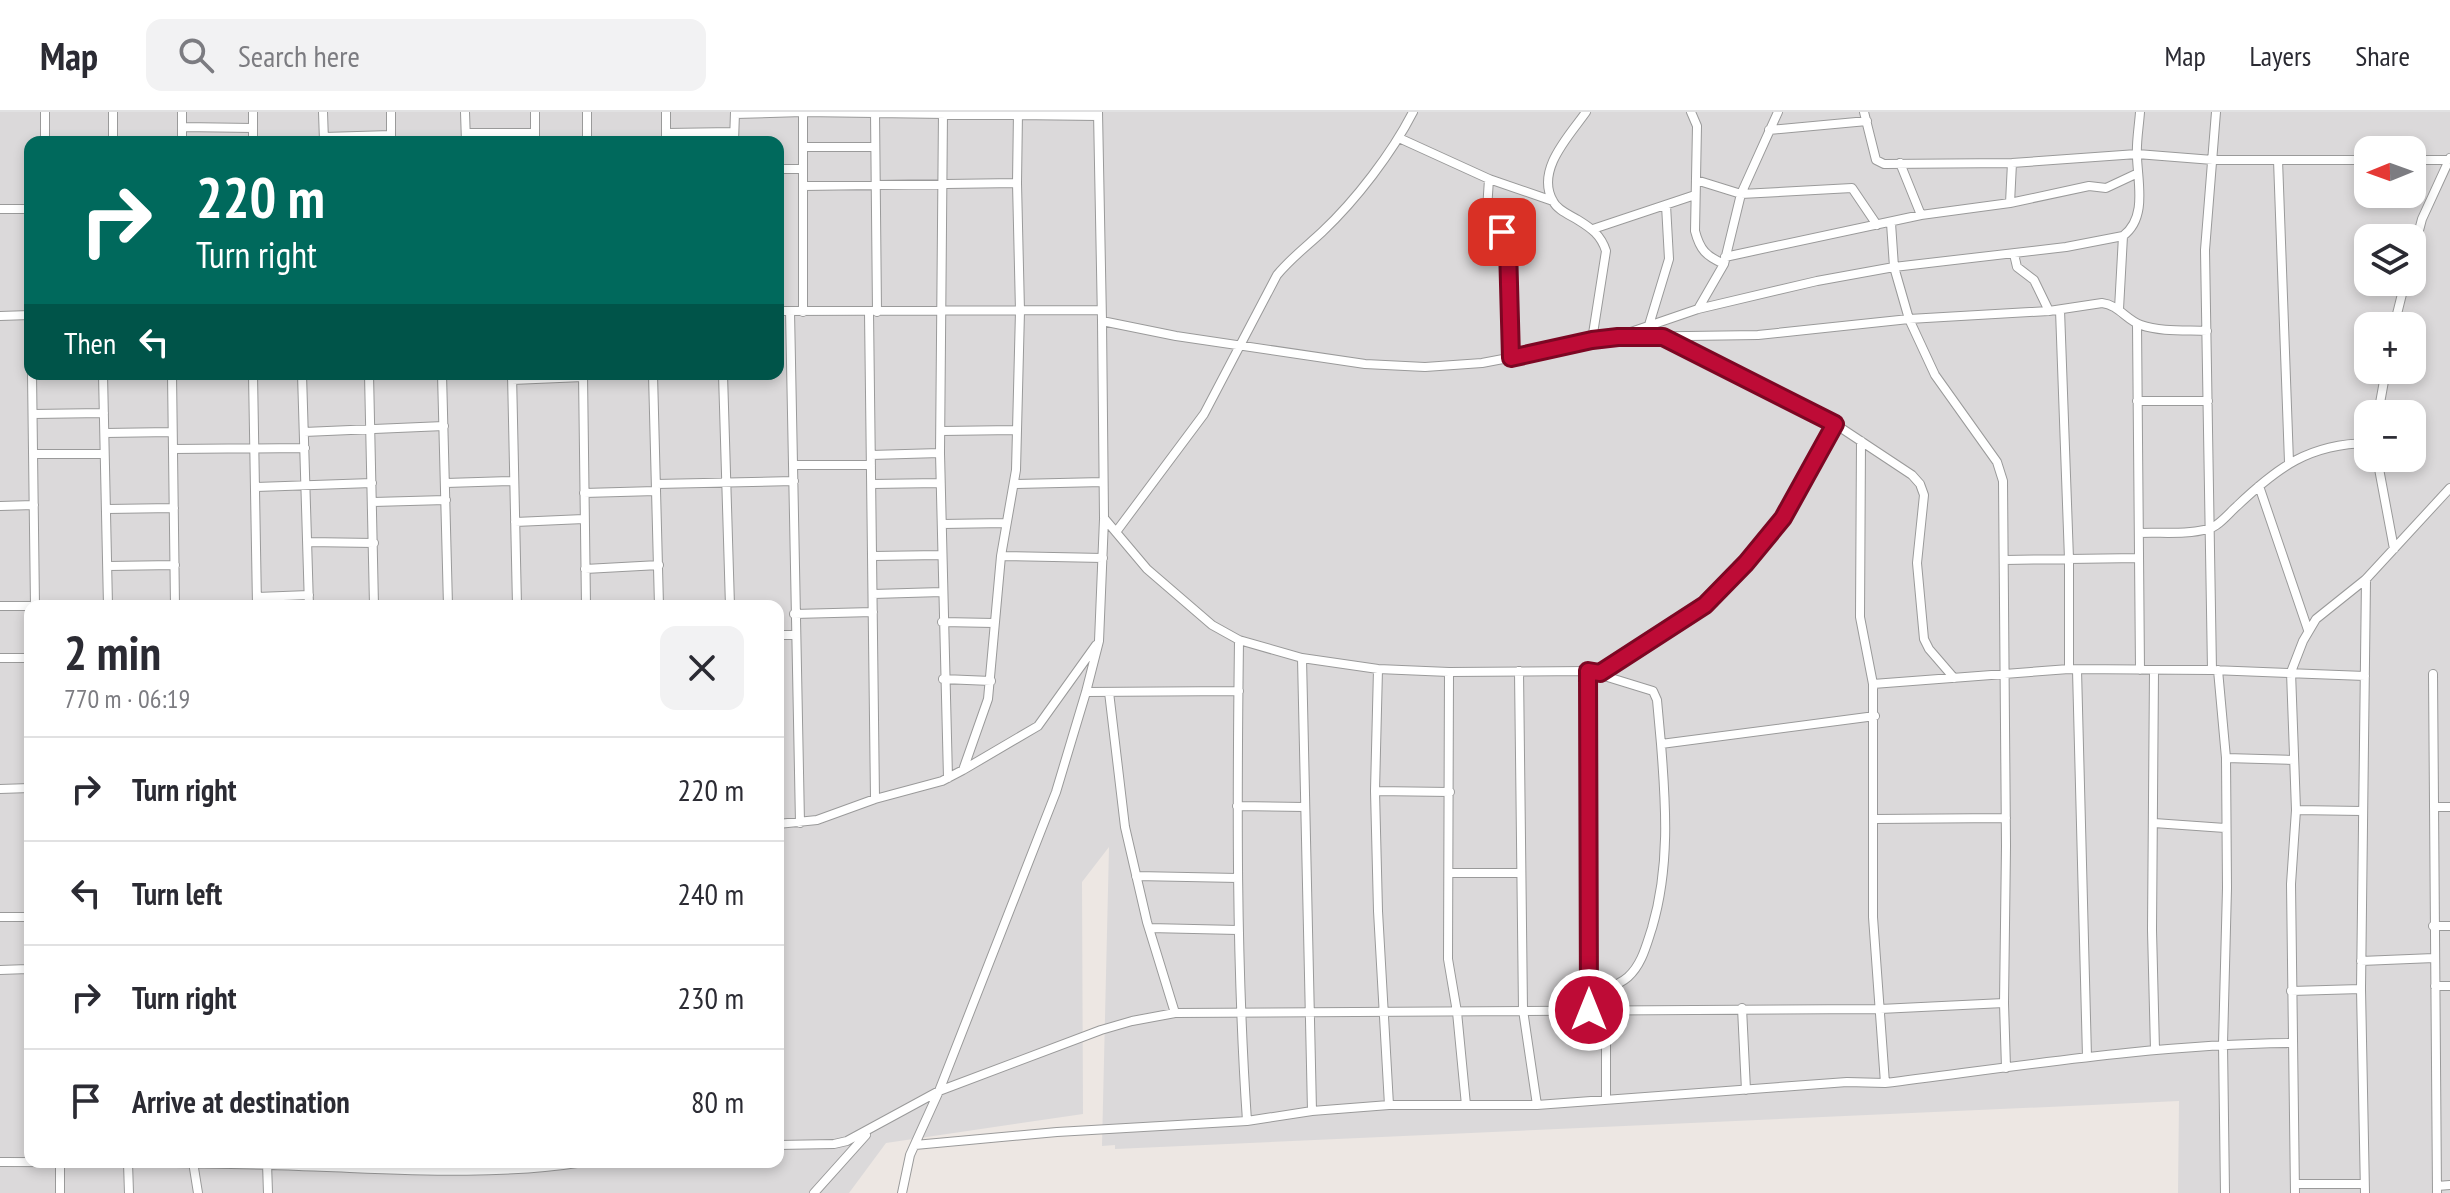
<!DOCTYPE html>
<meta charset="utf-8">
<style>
:root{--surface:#fff;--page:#f2f2f3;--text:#2b2b33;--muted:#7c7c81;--line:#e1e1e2}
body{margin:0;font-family:"PT Sans Narrow",sans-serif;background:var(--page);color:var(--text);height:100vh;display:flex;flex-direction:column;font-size:30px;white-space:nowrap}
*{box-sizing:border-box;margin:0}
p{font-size:26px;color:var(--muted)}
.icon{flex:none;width:44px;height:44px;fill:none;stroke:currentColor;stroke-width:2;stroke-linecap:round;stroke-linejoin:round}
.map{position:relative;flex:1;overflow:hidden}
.details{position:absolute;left:24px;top:488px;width:760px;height:568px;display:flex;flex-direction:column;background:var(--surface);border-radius:16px;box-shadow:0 4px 12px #0003}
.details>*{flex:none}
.top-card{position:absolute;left:24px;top:24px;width:760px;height:244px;border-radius:16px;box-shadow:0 4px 12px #0003;background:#00695c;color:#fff;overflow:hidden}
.needle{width:52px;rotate:269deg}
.tools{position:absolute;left:2354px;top:24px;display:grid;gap:16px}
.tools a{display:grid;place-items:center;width:72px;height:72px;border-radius:16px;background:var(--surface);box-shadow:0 4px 12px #0003;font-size:40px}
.pin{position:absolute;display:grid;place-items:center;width:68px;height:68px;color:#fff;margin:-34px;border-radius:16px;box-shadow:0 4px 12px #0006}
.me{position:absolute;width:88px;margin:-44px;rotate:0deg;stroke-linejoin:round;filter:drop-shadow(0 0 6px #0008)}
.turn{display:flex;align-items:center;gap:28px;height:168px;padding:0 40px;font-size:36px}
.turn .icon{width:104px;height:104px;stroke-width:2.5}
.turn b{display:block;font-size:56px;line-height:68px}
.then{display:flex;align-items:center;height:76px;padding:0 40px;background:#0003;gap:16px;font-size:30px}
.round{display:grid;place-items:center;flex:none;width:84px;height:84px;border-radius:16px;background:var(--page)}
.headline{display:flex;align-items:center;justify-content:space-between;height:136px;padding:0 40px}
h1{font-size:48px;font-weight:700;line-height:60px}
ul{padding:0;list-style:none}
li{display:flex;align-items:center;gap:24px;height:104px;padding:0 40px;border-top:2px solid var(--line)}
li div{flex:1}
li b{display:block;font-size:30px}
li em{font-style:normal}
header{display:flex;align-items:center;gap:48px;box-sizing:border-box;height:112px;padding:0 40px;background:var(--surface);border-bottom:2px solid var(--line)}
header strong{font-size:38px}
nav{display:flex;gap:44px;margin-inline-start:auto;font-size:28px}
.search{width:560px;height:72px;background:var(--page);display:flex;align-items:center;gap:20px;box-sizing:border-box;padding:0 28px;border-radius:16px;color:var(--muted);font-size:30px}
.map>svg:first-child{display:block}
</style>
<header>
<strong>Map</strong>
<div class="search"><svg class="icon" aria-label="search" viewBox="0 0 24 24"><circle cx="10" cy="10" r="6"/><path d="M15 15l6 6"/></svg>Search here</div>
<nav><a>Map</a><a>Layers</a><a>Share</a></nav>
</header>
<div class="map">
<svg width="2450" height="1081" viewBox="0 0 2450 1081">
<rect width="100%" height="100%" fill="#ede7e3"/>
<path fill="#dbd9da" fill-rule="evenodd" d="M0,0H2450V1081H2178L2179,989L1115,1037V1033L1102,1034L1109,735L1082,770L1083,1002L886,1031L849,1081H0ZM30,30H778V262H30ZM2368,38H2412V82H2368ZM2368,126H2412V170H2368ZM2368,214H2412V258H2368ZM2368,302H2412V346H2368ZM30,494H778V1050H30Z"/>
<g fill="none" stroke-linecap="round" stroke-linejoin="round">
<defs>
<path id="minor" d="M45,0V30
M113,0V30
M182,0V30
M323,0L324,29
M465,0L466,30
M587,0V30
M666,0V30
M803,0V200
M875,0L877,200
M943,0L940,341L948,666
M1098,0L1102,209L1176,224L1365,252L1425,255L1482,251L1618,225L1758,223L1909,207L2049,199L2102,191C2119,193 2126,208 2141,213C2161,220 2186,218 2207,219
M1586,0C1570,23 1535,58 1553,89C1557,98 1570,103 1578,108C1591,116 1601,123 1606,139L1592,228
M1691,0L1697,14L1695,119C1700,138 1706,144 1724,152
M1864,0L1876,48L1884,52L2012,51L2137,42L2213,48H2368
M735,2L803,0L1098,4
M182,15L253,16
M1769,18L1867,9
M466,21H535
M667,21L734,20
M324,25L391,23
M1399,26L1489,67L1553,89
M253,30V0
M391,30V0
M535,30V0
M734,30L735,0
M803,35H875
M2278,48L2289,350
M2412,48H2448
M1900,51L1921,103
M778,57H803
M1489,67L1487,98L1502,120L1508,135L1511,246
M1696,68L1741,82L1852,76L1877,113
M803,74L1017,71
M2010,91L2012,51
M0,97H30
M1891,111L1894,155L1909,207L1935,263L1997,350L2003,369L2006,734L2004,891
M1593,117L1695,83
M2014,142L2017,155L2034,168L2049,199
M1725,145L1921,103L2010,91L2089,74L2106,76L2138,61
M2412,145L2422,107L2450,46
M1698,197L1724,152L1741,82L1778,0
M2119,197L2123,124
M2060,198L2069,447V557
M778,199L1101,198
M790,199L800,711
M869,200L875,687
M0,204L30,203
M1102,209L1104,406L1147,457L1212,513L1239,528L1302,546L1378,557L1449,560L1588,559L1653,579L1657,588L1661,632L1875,604
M2137,212L2140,558
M1649,213L1669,147L1666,93
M2394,214L2405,170
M1622,223L1698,197L1817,169L1894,155L2066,135L2123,124C2147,106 2138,72 2137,45C2136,30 2139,15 2140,0
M1666,227L1835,312L1912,363L1920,372L1924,383L1917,451L1924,527L1929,537L1954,566
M32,262L35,494
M103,262L108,494
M172,262L175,494
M253,262L257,494
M302,262L309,494
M369,262L374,494
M442,262L448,494
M512,262L517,494
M583,262L586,494
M653,262L659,494
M723,262L730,494
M512,268L583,265
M2137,289H2208
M33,302L104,301
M2378,302L2386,258
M941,319L1016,318
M304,320L444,314
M105,321L172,320
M1861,329L1860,505L1873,572
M173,337L305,336
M33,342H104
M871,343L940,341
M2377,346L2394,437
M794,353H871
M446,371L514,369
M656,372L794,369
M872,372L940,371
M1015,372L1103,370
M2259,374L2308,518
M256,375L372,371
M584,381L656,379
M373,390L446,388
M0,394L34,393
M107,397L174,396
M515,410L584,407
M942,412L1006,411
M1116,420L1204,302L1277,163C1291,146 1307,134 1322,120C1356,88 1392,41 1413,0
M2139,421C2161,420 2187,423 2208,417C2218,415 2229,401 2237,394C2278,355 2309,332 2368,331
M308,430L374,431
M873,444L941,443
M1001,444L1103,446
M2004,448L2139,446
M108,454L175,453
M585,457L659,453
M873,482L942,480
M257,485L309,483
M0,494H30
M794,502L873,500
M942,510L994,511
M778,523H795
M1239,528C1237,688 1236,848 1247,1009
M0,546H30
M1302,546L1312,999
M1378,557L1375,679L1378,799L1389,993
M2077,558L2087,945
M2154,558L2152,818L2155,938
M2212,558L2205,138L2216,0
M2218,558L2226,646L2227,776L2223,932L2225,1081
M1519,559L1523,898L1537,993
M1588,559L1589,898
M1449,560L1448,847L1457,900L1466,993
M1600,561L1705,493L1746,451L1783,406L1835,312
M2433,562L2437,1081
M943,567L991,569
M1086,580L1239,579
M1109,580L1125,715L1147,810L1175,901
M2226,646L2294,648
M963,658L988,587L1001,444L1016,358L1020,199L1017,71L1018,0
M0,677L30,676
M1375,679L1450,680
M1237,694L1305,695
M2434,695H2450
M2296,698L2362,699
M1874,707L2006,706
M2154,711L2225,716
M778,712L817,708L875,687L942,669L963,658L1038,614L1096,533
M1449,761H1521
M1136,764L1238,766
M0,805H30
M2433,814H2450
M1149,816L1238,818
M30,838V863
M2361,849L2434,846
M0,858L28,857
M2435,874H2450
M2291,879L2361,877
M1589,885C1601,879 1618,874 1628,865C1642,852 1646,834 1652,816C1670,755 1666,694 1661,632
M1742,896L1746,978
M1885,971L1873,805V572L2069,557L2212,558L2365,564
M1606,986V898
M778,1033L834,1032L847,1029L939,979L1101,918L1132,909L1175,901L1880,897L2004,891L2006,956
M915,1033L1057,1020L1247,1009L1312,999L1389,993H1537L1847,970L1885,971C2021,954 2156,932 2293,931
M0,1050C99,1050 199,1050 299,1054C394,1057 489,1065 584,1050
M193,1050L198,1081
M60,1051V1081
M128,1051L129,1081
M267,1051L268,1081
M2295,1072H2364
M2437,1074L2450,1073
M814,1081L866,1023
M902,1081L910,1043L939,979L1056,680L1086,580L1099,529L1104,407
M2295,1081L2291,772L2296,698L2291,560L2303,529L2316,507L2366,467L2450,376
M2365,1081L2361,877L2366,467"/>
</defs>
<use href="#minor" stroke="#9a9a9a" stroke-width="10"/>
<use href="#minor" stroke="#fff" stroke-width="8"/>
</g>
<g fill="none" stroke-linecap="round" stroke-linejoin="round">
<defs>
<path id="route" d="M1502,120L1508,135L1511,246L1592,228L1618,225H1663L1835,312L1783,406L1746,451L1705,493L1600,561L1588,559L1589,898"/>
</defs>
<use href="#route" stroke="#7c0723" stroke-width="20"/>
<use href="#route" stroke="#be0b36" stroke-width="14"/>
</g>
</svg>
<div class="tools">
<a><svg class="needle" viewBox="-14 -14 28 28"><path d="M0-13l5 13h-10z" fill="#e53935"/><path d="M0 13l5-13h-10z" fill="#7c7c81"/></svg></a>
<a><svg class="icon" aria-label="layers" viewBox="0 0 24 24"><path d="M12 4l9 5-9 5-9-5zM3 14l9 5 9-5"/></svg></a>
<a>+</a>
<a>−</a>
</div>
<div class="pin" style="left:1502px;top:120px;background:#d93025"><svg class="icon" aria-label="arrive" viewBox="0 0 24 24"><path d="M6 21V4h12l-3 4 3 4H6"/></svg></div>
<svg class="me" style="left:1589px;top:898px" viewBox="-20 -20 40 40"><circle r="17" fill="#be0b36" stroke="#fff" stroke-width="3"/><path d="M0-11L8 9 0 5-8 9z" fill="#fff"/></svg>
<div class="top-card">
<div class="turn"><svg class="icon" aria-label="right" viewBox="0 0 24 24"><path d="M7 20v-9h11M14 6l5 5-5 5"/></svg><div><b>220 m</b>Turn right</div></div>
<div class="then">Then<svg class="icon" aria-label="left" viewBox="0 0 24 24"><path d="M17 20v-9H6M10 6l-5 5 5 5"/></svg></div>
</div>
<section class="details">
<div class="headline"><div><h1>2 min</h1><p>770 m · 06:19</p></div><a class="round"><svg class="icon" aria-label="close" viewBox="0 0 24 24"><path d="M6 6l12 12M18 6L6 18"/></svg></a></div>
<ul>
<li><svg class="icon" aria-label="right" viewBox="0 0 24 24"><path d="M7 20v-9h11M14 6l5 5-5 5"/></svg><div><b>Turn right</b></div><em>220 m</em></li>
<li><svg class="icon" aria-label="left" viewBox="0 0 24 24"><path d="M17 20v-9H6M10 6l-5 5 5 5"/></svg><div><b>Turn left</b></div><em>240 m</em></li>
<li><svg class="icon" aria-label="right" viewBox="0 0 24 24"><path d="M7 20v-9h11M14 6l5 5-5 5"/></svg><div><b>Turn right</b></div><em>230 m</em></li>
<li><svg class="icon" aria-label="arrive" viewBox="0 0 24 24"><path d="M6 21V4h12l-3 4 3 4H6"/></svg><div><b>Arrive at destination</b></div><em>80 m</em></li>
</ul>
</section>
</div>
